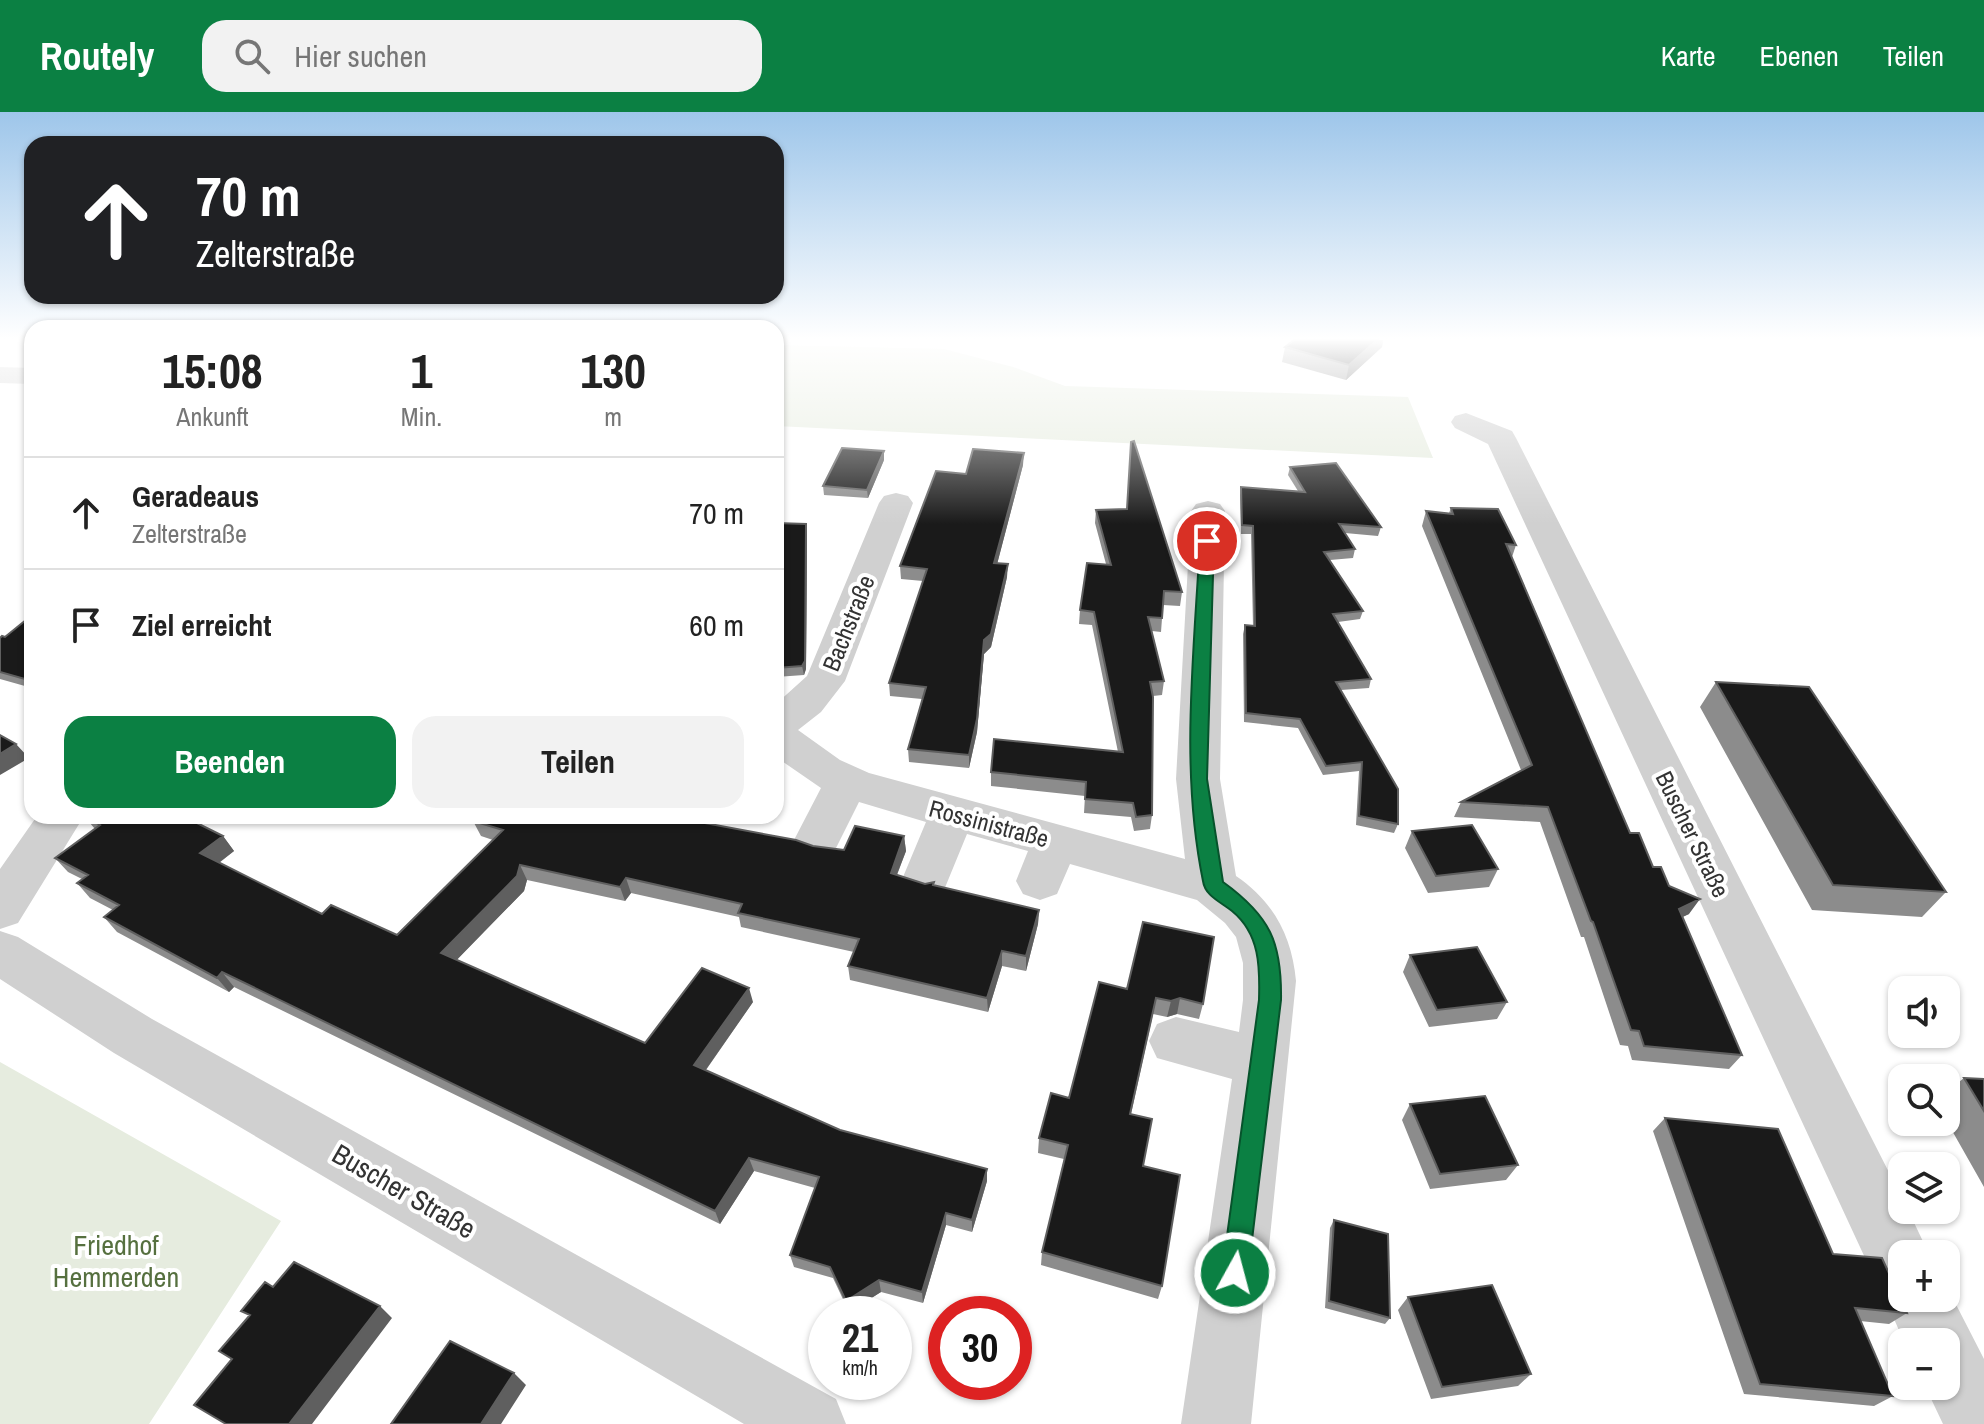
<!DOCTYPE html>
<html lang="de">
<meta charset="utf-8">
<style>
:root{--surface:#fff;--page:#f2f2f2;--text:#222;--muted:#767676;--line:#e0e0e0;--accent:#0b8043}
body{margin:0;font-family:"Archivo Narrow",sans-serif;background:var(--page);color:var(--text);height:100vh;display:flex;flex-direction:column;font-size:30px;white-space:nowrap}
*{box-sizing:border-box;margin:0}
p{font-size:26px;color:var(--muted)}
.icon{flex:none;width:44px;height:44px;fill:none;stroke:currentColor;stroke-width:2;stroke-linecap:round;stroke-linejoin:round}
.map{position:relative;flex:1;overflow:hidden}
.side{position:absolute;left:24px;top:208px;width:760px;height:504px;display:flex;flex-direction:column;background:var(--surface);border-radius:24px;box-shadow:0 2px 6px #0004}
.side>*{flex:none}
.top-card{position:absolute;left:24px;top:24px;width:760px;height:168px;border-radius:24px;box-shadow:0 2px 6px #0004;background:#202124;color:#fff;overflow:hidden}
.tools{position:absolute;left:1888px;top:864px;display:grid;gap:16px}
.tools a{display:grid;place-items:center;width:72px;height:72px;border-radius:16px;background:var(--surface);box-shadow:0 2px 6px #0004;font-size:40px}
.speed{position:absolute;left:808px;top:1184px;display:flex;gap:16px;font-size:40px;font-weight:700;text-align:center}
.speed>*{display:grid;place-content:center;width:104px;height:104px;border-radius:50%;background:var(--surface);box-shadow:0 2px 6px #0004;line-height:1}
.speed small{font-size:20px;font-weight:400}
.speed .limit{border:12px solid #d22;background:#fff;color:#111}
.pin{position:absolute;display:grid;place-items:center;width:68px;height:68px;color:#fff;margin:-34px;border:4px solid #fff;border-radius:50%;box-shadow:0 2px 8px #0007}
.me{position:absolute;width:88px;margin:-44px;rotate:7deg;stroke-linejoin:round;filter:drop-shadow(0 0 6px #0008)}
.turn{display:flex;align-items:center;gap:28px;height:168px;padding:0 40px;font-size:36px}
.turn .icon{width:104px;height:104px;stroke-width:2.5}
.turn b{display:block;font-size:56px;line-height:68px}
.eta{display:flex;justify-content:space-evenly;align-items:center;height:136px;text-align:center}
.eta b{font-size:48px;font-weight:700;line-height:56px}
.cta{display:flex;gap:16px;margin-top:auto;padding:16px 40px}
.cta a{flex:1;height:92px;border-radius:24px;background:var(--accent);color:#fff;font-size:32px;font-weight:700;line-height:92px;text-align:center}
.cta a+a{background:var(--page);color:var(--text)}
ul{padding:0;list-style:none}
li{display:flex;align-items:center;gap:24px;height:112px;padding:0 40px;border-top:2px solid var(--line)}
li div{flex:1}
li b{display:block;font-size:30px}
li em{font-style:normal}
header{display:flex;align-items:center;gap:48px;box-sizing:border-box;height:112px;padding:0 40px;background:var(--accent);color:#fff}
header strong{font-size:38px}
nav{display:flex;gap:44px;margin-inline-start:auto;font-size:28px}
.search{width:560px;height:72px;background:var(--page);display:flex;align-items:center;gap:20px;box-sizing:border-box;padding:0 28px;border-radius:24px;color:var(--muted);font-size:30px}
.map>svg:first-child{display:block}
</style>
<header>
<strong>Routely</strong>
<div class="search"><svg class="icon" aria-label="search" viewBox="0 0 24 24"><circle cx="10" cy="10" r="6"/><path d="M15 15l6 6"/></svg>Hier suchen</div>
<nav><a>Karte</a><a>Ebenen</a><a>Teilen</a></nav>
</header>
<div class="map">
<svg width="1984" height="1312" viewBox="0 0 1984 1312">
<rect width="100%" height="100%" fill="#fff"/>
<path fill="#e6ecdf" d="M776,233L944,237L1013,255L1065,274L1408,285L1433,346L776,314Z
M0,950L281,1109L149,1312H0Z"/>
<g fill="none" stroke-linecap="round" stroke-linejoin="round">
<path fill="#d0d0d0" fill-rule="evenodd" d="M0,255L32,256V272L0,271Z
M1466,301L1512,319L1516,326L1902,1086V1098H1908L1929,1142H1902V1186H1946V1173L1984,1247V1312H1943L1925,1274H1946V1230H1904L1885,1186L1888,1179L1879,1176L1488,332L1455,316L1451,310L1455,304Z
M896,381L908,384L913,391L845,569L821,600L798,618L840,648L869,661L1185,747L1176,667L1191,399L1196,392L1208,389L1220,392L1225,399L1220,667L1236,764C1273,789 1292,824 1296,869L1251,1312H1181L1232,967L1157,946L1149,929L1157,912L1176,905L1239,920L1243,888V851L1236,825L1225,811L1197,788L1070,752L1057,782L1040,788L1023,782L1016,769L1028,739L967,722L944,778L927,784L910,778L903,765L926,710L859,690L834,740L817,746L800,740L794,728L821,676L776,645V592L807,564L879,391L884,384Z
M37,704H84L18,811L0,817V757Z
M0,819L18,825L152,907L836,1287L846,1312H744L114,941L0,867Z"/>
</g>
<path fill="#8c8c8c" d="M1294,228H1383L1382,235L1346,268L1282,250L1285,235Z
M884,348L868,386L824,383L823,374Z
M1023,353L997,452L1007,465L991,535L984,542L977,620L969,656L909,650L908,637L922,587L890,584L889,571L923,469L901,467L900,454L966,362Z
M1290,355L1381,415L1378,424L1345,421L1355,437L1353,446L1330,448L1363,499L1360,507L1338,510L1371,567L1369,576L1341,578L1398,712L1394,721L1356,713L1359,659L1323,663L1298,616L1244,610L1243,522L1245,513L1253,514L1251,422H1241L1240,383L1241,375L1298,379L1288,363Z
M1451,396L1516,433L1512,445L1630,721L1653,755L1669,774L1689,802L1682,805L1742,943L1729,957L1632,948L1628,934L1620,933L1584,825H1581L1540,710L1454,705L1461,690L1521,658L1422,414L1426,399L1449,401Z
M1096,398L1182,480L1180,494L1163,493L1161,520L1152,519L1164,569L1162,583L1153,584L1152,703L1150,717L1134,719L1131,705L1084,701L1085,684L991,674V660L1118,640L1092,513L1079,512L1080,498L1106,452L1095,411Z
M776,411L807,420L806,557L804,563L776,565Z
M32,503V576L0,567V526L5,525Z
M1716,570L1946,780L1922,805L1812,798L1700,595Z
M84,704L223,724L234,739L219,751L322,802L397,823L493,728L481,724L473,709L813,734L844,738L904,724L906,739L897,763L925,772L934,773L1039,798L1038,812L1026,859L1002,854L988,900L850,868L848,854L854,840L741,815L739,805L631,781L625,789L527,768L524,779L456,848L645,931L753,890L706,958L840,1018L987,1069L972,1120L946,1113L923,1191L881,1180L849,1200L833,1166L794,1155L790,1143L815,1076L754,1059L720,1112L234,875L229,880L117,820L104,805L113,798L90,786L77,771L82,767L68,760L55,746L95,717Z
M1412,719L1498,757L1489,775L1428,781L1405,736Z
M1143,810L1203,892L1199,907L1177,902L1167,905L1153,902L1131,1002L1143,1054L1162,1174L1158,1187L1041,1153L1042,1140L1064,1047L1038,1041L1039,1026L1069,986L1127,877Z
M1410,843L1507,890L1497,907L1429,915L1403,860Z
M1964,966L1984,967V1075L1946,1008V980Z
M1410,992L1518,1053L1506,1068L1430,1077L1402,1008Z
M1665,1006L1833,1142L1907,1201L1889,1212L1860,1209L1893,1284L1874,1294L1744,1282L1653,1019Z
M1334,1108L1390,1206L1385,1212L1325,1196L1330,1116Z
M1408,1185L1531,1262L1518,1274L1431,1287L1398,1198Z"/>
<path fill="#5f5f5f" d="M1377,228H1383L1382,235L1346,268L1349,253Z
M884,339V348L868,386L867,378Z
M1024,341L1023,353L994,464V451Z
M806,412L807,420L806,557L804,563L802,554Z
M1008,452L1007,465L991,535L984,542L977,620L969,656V643L984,528Z
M16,632L29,646L0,663V642Z
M223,724L234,739L212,756L200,741Z
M904,724L906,739L892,775L891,761Z
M520,753L527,768L524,779L449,856L441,841Z
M626,766L631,781L625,789L620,775Z
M1700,787L1689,802L1668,812L1679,797Z
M1039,798L1038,812L1026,859V844Z
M1002,839V854L988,900L987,886Z
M222,860L234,875L229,880L217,866Z
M749,876L753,890L700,966L694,953Z
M1180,886L1177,902L1167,905L1171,889Z
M749,1046L754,1059L720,1112L715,1099Z
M987,1057V1069L972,1120V1108Z
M946,1101V1113L923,1191L922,1180Z
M879,1168L881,1180L849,1200L846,1189Z
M380,1194L392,1206L312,1312H289Z
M514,1261L526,1273L501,1312H481Z"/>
<path fill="#1a1a1a" stroke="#5f5f5f" stroke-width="2" d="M1294,228H1377L1349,253L1285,235Z
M1134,329L1182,480L1164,479L1162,506L1148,505L1164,569L1150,570L1153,585L1152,703L1136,705L1133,691L1085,687L1086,670L991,660L994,627L1123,640L1094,500L1080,498L1087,451L1111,453L1096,398L1127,397L1131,330Z
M842,336L884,339L867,378L823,374Z
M973,337L1024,341L994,451L1008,452L991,522L984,528L977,607L969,643L908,637L926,575L889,571L927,457L900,454L936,359L966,362Z
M1336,351L1381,415L1339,412L1355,437L1324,440L1363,499L1333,502L1371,567L1336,570L1398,677V712L1359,704L1362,650L1326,654L1300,607L1246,601L1245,513L1255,514L1253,414L1242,413L1241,375L1305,380L1290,355Z
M1451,396L1498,397L1516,433L1506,432L1630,721H1639L1653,755H1661L1669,774L1700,787L1679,797L1742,943L1644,934L1639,919L1631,918L1593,810L1591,809L1548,695L1461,690L1532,653L1426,399L1453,402Z
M776,411L806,412L805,549L802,554L776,556Z
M32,503V569L0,560V526L2,524L5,525Z
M1716,570L1809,575L1946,780L1833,773Z
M0,623L16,632L0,642Z
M84,704H183L223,724L200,741L322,802L331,793L397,823L503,718L473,709L478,704H667L796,728L813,734L844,738L855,714L904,724L891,761L925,772L934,770L933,773L1039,798L1026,844L1002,839L987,886L848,854L859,827L738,801L742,792L626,766L620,775L520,753L517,764L441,841L645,931L702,856L749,876L694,953L840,1018L987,1057L972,1108L946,1101L922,1180L879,1168L846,1189L830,1155L790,1143L819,1065L749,1046L715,1099L222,860L217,866L104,805L119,793L77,771L88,763L55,746L100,713Z
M1472,713L1498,757L1436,764L1412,719Z
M1143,810L1214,825L1203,892L1180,886L1171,889L1156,886L1130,1002L1152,1007L1143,1054L1180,1063L1162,1174L1042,1140L1068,1033L1039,1026L1051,981L1069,986L1099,870L1127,877Z
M1477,835L1507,890L1437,898L1410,843Z
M1964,966L1984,967V999Z
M1485,984L1518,1053L1440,1062L1410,992Z
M1665,1006L1778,1017L1833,1142L1882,1146L1907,1201L1855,1196L1893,1284L1760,1272Z
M1334,1108L1388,1122L1390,1206L1329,1189Z
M294,1150L380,1194L289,1312H226L194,1293L232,1247L219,1239L250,1203L241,1199L265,1170L273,1175Z
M1492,1173L1531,1262L1442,1275L1408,1185Z
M450,1229L514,1261L481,1312H391Z"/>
<linearGradient id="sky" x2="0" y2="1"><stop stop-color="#9ec6ea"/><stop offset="0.55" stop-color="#fff"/><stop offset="1" stop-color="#fff" stop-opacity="0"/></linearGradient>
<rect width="1984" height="412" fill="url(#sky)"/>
<path fill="#0b8043" stroke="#07532c" stroke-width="2" d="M1207,425L1214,429L1207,667L1223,770C1270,804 1282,830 1281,888L1248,1161L1244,1171L1235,1174L1226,1171L1222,1161L1259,888C1260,855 1260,822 1232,799C1221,790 1205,784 1203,769C1180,657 1194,542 1200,429Z"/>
<g text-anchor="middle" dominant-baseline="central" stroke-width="8" stroke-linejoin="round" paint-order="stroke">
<g font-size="24" fill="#333" stroke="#fff">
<text transform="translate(848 511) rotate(-68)">Bachstraße</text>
<text transform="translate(989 711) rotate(15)">Rossinistraße</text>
<text transform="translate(1693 722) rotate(64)">Buscher Straße</text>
</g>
<g font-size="28" fill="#333" stroke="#fff">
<text transform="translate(404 1079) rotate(30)">Buscher Straße</text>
</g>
<g font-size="28" fill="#56703f" stroke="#fff">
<text x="116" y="1133">Friedhof<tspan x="116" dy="32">Hemmerden</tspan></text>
</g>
</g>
</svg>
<div class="tools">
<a><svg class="icon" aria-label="sound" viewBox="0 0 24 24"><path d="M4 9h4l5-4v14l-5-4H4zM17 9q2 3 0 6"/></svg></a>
<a><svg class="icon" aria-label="search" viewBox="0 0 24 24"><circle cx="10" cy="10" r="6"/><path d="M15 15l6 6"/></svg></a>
<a><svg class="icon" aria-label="layers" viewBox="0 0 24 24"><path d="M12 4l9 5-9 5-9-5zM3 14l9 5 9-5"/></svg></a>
<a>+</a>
<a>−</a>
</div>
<div class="speed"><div>21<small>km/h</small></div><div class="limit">30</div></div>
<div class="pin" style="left:1207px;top:429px;background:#d93025"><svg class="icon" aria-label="arrive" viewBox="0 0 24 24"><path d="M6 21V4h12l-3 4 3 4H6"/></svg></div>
<svg class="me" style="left:1235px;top:1161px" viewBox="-20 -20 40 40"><circle r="17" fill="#0b8043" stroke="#fff" stroke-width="3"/><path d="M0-11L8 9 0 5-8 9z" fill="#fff"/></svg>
<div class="top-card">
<div class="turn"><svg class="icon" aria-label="ahead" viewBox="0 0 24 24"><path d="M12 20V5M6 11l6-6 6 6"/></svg><div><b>70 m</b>Zelterstraße</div></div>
</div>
<section class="side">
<div class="eta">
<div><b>15:08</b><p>Ankunft</p></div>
<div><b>1</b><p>Min.</p></div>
<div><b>130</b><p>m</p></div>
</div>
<ul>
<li><svg class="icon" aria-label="ahead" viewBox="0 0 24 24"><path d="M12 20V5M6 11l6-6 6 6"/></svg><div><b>Geradeaus</b><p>Zelterstraße</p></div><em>70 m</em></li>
<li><svg class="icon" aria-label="arrive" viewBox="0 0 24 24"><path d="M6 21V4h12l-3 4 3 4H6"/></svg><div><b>Ziel erreicht</b></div><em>60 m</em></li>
</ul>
<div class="cta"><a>Beenden</a><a>Teilen</a></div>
</section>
</div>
